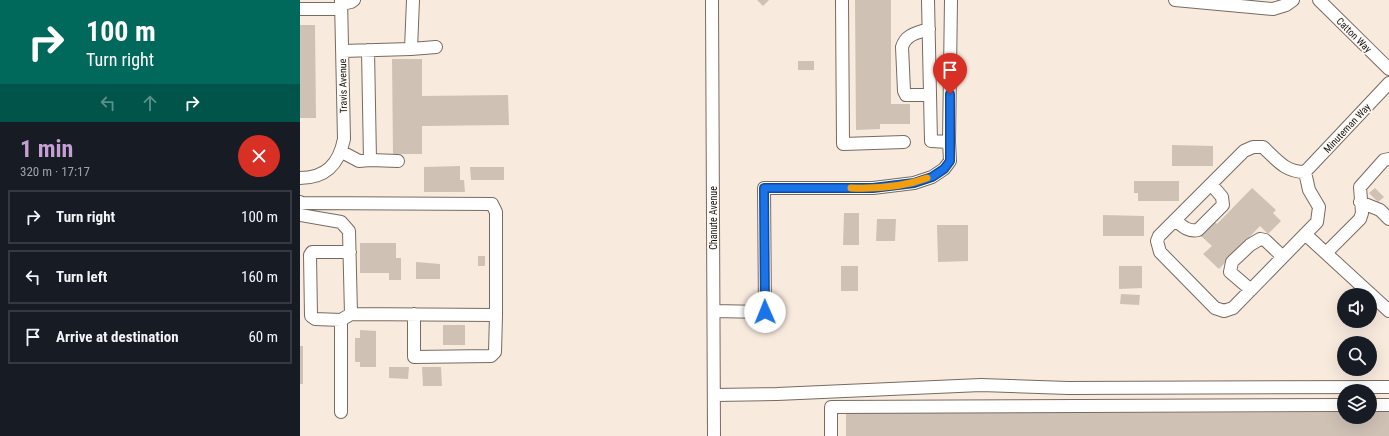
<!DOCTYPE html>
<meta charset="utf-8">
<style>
:root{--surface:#171b24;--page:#20242c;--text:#f1f3f6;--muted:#9ea1a6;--line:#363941;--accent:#c5a0d3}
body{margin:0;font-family:"Roboto Condensed",sans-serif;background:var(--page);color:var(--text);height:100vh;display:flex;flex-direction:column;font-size:15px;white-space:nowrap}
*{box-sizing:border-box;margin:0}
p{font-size:13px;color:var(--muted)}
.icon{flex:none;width:22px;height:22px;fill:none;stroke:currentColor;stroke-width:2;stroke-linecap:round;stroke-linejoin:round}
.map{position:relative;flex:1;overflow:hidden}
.side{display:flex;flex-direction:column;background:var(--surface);width:300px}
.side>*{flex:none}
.top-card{background:#00695c;color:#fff;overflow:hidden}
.controls{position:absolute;left:1037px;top:288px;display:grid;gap:8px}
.controls a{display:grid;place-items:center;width:40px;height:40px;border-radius:50%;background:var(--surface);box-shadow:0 4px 16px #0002;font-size:20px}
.pin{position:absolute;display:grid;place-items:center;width:34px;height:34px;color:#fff;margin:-41px -17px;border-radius:50% 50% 50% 0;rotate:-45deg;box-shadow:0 0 4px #0007}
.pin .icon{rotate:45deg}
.me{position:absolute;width:44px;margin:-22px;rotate:359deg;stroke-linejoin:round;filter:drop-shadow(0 0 3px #0008)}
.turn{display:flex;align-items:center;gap:14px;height:84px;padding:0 20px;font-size:18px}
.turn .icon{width:52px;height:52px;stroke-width:2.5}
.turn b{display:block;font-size:28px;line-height:34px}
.lanes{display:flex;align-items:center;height:38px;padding:0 20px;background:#0003;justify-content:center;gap:20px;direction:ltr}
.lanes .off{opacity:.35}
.round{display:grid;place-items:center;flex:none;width:42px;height:42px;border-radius:21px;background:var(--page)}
.overview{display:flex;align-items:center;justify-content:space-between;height:68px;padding:0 20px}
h1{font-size:24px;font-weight:700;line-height:30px;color:var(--accent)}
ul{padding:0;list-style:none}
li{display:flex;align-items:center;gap:12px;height:54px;margin:0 8px 6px;padding:0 12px;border:2px solid var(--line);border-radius:0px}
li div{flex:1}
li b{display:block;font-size:15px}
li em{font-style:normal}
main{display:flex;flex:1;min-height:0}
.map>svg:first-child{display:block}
</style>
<main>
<section class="side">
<div class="top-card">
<div class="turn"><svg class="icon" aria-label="right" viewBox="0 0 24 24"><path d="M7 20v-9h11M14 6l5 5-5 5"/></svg><div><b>100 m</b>Turn right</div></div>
<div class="lanes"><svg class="icon off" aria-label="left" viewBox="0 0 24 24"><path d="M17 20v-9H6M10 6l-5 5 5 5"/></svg><svg class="icon off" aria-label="ahead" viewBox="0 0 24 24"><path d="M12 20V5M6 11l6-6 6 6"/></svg><svg class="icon" aria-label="right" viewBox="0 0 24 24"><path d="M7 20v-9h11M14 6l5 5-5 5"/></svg></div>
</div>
<div class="overview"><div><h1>1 min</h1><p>320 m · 17:17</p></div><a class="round" style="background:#d93025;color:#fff"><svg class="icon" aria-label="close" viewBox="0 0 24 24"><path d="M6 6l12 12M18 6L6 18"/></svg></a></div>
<ul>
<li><svg class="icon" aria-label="right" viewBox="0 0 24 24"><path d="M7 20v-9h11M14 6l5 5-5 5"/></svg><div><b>Turn right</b></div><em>100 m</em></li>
<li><svg class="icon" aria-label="left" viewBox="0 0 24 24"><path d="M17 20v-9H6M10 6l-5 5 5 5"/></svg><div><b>Turn left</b></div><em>160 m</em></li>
<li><svg class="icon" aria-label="arrive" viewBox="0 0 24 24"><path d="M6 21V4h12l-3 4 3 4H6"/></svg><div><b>Arrive at destination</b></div><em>60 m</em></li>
</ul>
</section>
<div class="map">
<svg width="1089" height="436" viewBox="0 0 1089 436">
<rect width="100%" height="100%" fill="#f9eade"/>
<path fill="#d0c1b5" d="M457,0H469L463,6Z
M555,0H591V104H610V124H580V129L556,130Z
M0,25H15L16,118H0Z
M92,59H122V96L208,95L209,125L122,126V154H93Z
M498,61H514V70H498Z
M872,145L913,146V166H872Z
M160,166V180H164L165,192H124V167Z
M170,167H204V180H171Z
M834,181H879V201H838V193H834Z
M952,188L976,210L973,213L981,221L968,234L960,226L919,269L903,254L912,246L901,236L914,221L917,224Z
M1075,188L1084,197L1078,202L1069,193Z
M544,213H559V245H543Z
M803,215L844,216V236H803Z
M577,219H596L595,241H576Z
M637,225H668V261L638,262Z
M60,243H96V258H101V280H89V273H60Z
M178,256H185V266H178Z
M116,262L140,264V279H116Z
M541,266H558V291H541Z
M819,266H842V288L819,289Z
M821,294L840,295L839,305L820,304Z
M143,325H165V345H143Z
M60,330L76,331V367H60V362H55V338H60Z
M0,346H3V384H0Z
M89,367H109L108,379L89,378Z
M122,367H141L142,386H123Z
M1044,412V417H1070V412H1089V436H546V413Z"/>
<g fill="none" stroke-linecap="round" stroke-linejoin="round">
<defs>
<path id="minor" d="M412,0L414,436
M542,0L543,144L604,142
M628,0L631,141L649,142L651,0
M875,0L973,9L986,5L993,0
M1019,0L1089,69
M41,4L51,2L54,0
M0,9H41
M629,29C617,33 606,34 602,47L604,91L606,95H630
M111,49L136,47
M42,51L111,49L113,0
M953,147H963C977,160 985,172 1005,172L1009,190L1019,207L1017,222L933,308L924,311L915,308L860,252L857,241L859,236L944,151Z
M42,152L59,161L70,160L68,50
M70,160L98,161
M1005,172L1089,83
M0,178C26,178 39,164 44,139L41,0
M0,202L2,203L192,204L196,212V315
M1060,202L1080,210L1089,219
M0,215L41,222L49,231L51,314
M875,220C882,226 888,232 898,230L923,205L922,197L911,184
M1005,234L1089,311
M1026,253L1060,219L1062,213L1060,187L1084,160L1089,159
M951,290L930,272L932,262L950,245L960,239L965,240L983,257
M414,311L465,312L464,188H573L614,183L632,177L644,169L650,161L649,142
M41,320L15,319L11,316L10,255L12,252H50
M414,395L477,394L681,385L768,388L1089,387
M1070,405H1089
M41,412V320L51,314L196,315L195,352L191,356L114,357V314
M531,436V407L1044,405"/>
</defs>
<use href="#minor" stroke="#776b60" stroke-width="14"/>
<use href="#minor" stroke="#fff" stroke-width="12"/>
</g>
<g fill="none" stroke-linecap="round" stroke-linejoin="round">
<defs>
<path id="route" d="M465,312L464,188H573L614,183L632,177L644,169L650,161V94"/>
</defs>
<use href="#route" stroke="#114b97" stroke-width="10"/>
<use href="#route" stroke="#1a73e8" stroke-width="7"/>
<path stroke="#f59e0b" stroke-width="7" d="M551,188C577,189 603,187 627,178"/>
</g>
<g text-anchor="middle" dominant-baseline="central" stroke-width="3.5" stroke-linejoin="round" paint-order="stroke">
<g font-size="10" fill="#15110c" stroke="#fdfaf7">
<text transform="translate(1054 35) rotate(45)">Catton Way</text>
<text transform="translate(43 86) rotate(-91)">Travis Avenue</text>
<text transform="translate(1047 128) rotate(-47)">Minuteman Way</text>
<text transform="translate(413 218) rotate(-90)">Chanute Avenue</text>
</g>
</g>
</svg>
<div class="controls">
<a><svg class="icon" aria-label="sound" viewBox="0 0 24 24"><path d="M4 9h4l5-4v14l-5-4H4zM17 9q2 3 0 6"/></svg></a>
<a><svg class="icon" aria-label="search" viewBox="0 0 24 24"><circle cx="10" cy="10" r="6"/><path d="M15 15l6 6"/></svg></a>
<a><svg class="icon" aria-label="layers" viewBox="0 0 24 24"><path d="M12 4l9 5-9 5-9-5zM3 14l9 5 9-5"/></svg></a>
</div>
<div class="pin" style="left:650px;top:94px;background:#d93025"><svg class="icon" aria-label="arrive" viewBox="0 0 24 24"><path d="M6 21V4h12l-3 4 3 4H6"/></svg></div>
<svg class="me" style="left:465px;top:312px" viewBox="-20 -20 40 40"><circle r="19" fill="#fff"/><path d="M0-13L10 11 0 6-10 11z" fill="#1a73e8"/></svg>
</div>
</main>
